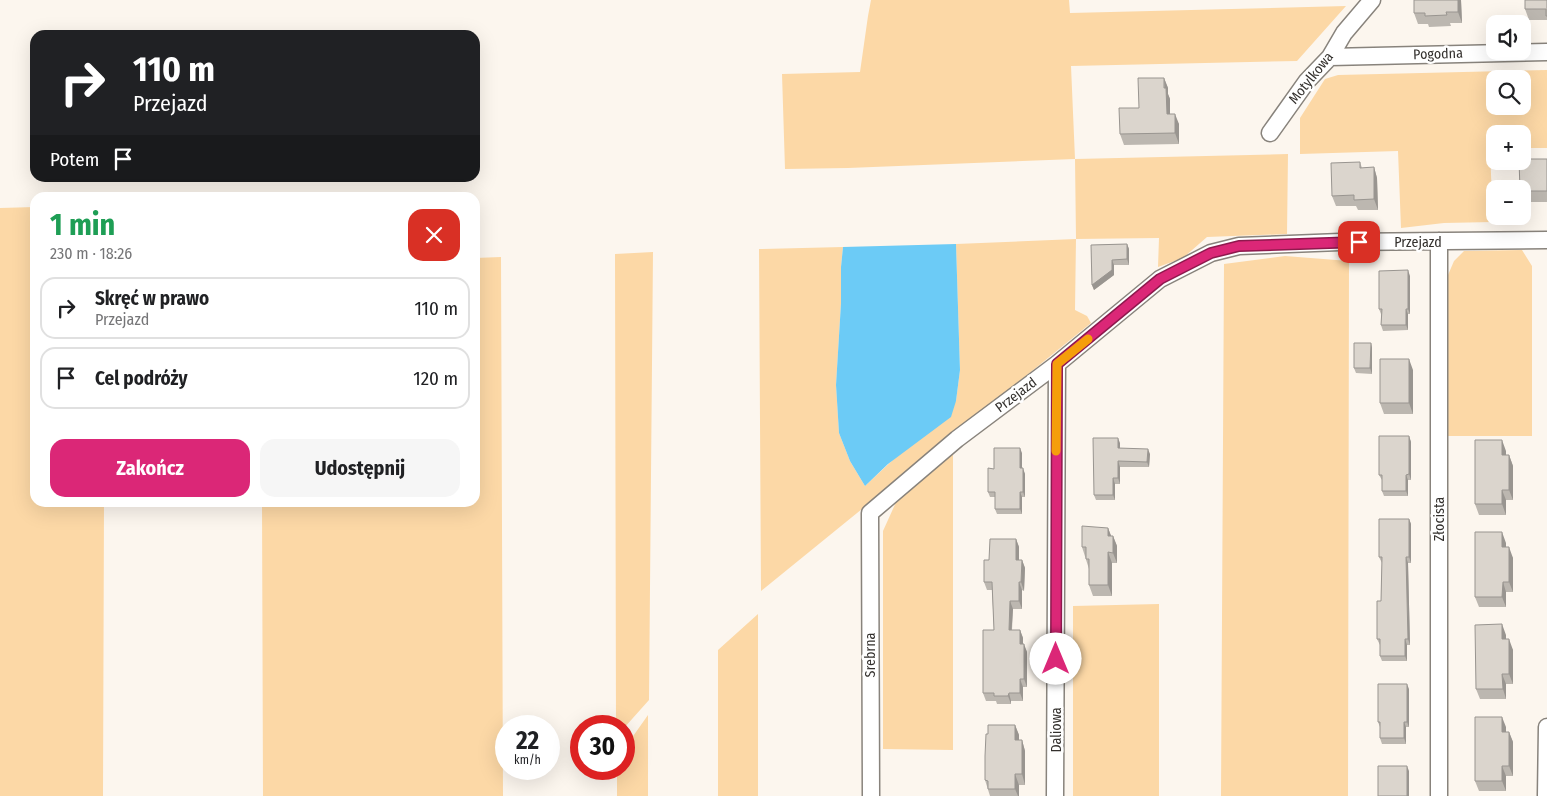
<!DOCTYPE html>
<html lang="pl">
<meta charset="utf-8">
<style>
:root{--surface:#fff;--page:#f6f6f6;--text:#202124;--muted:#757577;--line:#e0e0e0;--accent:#db2777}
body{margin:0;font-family:"Fira Sans Condensed",sans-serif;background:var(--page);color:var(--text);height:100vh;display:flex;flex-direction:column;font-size:19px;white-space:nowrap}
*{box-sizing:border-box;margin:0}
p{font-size:16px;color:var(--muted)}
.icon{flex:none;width:28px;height:28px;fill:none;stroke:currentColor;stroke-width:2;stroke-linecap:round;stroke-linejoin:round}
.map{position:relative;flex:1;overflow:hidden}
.panel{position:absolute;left:30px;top:192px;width:450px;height:315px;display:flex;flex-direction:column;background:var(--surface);border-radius:15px;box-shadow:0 5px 20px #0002}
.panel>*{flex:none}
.top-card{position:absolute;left:30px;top:30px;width:450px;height:152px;border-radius:15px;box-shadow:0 5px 20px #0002;background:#202124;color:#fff;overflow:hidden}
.fabs{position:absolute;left:1486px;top:15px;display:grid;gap:10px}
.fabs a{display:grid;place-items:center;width:45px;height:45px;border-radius:10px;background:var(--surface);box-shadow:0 5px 20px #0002;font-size:25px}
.speed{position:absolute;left:495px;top:715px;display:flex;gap:10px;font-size:25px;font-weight:700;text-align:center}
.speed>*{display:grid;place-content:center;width:65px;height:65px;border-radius:50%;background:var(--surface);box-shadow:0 5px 20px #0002;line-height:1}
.speed small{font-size:12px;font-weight:400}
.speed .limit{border:8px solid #d22;background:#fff;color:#111}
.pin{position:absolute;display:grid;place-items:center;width:42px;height:42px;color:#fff;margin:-21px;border-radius:10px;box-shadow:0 2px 8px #0006}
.me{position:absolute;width:55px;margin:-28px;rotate:0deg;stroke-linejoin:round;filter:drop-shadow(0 0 4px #0008)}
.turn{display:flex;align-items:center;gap:18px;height:105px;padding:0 20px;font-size:22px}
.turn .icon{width:65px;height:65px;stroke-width:2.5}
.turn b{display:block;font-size:35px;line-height:42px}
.then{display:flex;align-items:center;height:48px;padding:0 20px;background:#0003;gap:10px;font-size:19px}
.round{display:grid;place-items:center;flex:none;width:52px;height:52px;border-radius:15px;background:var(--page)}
.summary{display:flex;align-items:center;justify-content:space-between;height:85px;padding:0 20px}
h1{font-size:30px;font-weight:700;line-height:38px;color:#1e9e55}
.action{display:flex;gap:10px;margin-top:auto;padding:10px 20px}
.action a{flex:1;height:58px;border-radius:15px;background:var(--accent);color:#fff;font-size:20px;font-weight:700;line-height:58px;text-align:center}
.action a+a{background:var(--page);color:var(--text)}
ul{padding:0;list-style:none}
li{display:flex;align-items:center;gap:15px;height:62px;margin:0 10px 8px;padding:0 10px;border:2px solid var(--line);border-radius:15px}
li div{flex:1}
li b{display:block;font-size:19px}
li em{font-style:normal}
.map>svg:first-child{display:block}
</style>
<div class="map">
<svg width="1547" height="796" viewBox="0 0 1547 796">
<rect width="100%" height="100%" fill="#fcf6ee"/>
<path fill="#fcd8a6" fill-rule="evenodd" d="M871,0H1069L1070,13L1346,6L1297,61L1071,66L1075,159L1288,154L1287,234L1207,237L1183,258L1158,267L1159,238L1076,239L1075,310L1087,316L1091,323L761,591L759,249L843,247L841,267V303L836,385L839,433L850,461L865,486L956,401L960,370L956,244L1076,239L1075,159L848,168L785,169L782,74L860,72L868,16Z
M1547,70V148H1523L1522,134H1495V149L1490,150L1493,222L1444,223L1401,228L1398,151L1300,154V118L1325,79L1338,75ZM1495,79H1522V106H1495Z
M35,207V502L104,503L103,796H0V208Z
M1522,250L1532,266V436H1445L1448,275L1454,261L1464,251Z
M653,252L649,700L624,728V726H616L615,254Z
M1285,256L1349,261L1348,796H1221L1224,264Z
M501,257L503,796H263L262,503L475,502V258Z
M953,452V750L883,749V531L897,500Z
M1159,604V796H1073V606Z
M758,614V796H718V650Z
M648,715V796H617V769H624V749Z"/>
<path fill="#6ccbf6" d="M956,244L960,370L956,401L951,417L888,464L865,486L850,461L839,433L836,385L841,303V267L843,247Z"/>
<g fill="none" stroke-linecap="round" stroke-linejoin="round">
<defs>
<path id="street" d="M1330,57L1547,52
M1270,133L1307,81L1330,57L1344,33L1372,0
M871,796L870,513L957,439L1057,364L1160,279L1211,253L1239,246L1340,242L1547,240
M1055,796L1057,364
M1439,796V241
M1546,796L1547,727"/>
</defs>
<use href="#street" stroke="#88837c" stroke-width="19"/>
<use href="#street" stroke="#fff" stroke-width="16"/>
</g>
<path fill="#bcb7b0" d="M1461,0L1462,23H1450L1451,26L1429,27L1428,24H1418L1414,13Z
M1547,0V20H1529L1525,9Z
M1164,78L1168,88V94L1170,99V114L1179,124V144L1124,145L1120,134L1139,108Z
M1547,159V202H1523L1522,199V189Z
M1360,162L1362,168L1374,167L1377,178L1378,210H1358L1356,206H1336L1332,196Z
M1127,244L1129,249V265H1114V275L1094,290L1092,285L1091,245Z
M1410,276V314H1408V330L1383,331L1381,325V314L1379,309Z
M1371,343L1372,348V374L1356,373L1354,368Z
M1413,370V414H1384L1380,403Z
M1409,436L1411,442V480H1408V496H1384L1382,491V480L1379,475Z
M1120,443V448L1150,454L1149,467H1120V484H1115V500H1096L1094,495Z
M1506,451V455H1509L1513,466V500H1506V515H1479L1475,504Z
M1022,453V468L1025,474V497H1022V514H997L995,509V497H990L988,492L994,469Z
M1409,519L1411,524V563H1408L1410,645H1407V661H1382L1380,656V645L1377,639L1381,601L1382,563L1379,557Z
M1108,528L1111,536H1113L1117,546V563H1112V596H1093L1089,585V569L1082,547Z
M1016,539L1019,547V560H1022L1025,568L1024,591L1022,590V609H1013L1012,630H1020L1023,638V644L1027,652V687H1023V701H1011V704H997L996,701H986L983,693L994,630L992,590H987L984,582L989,560Z
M1506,543V547L1513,558V592H1506V607H1479L1475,597Z
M1506,635V639L1513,650V684H1506V699H1480L1476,689Z
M1409,689V727H1406V744H1382L1380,738V727L1378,722Z
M1015,725L1019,735V740H1022L1025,751V785H1019V796H990L985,780L988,734Z
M1506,727V732H1509L1513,742V776H1506V791H1479L1475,781Z"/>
<path fill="#999590" d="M1458,0H1461L1462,23L1458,12Z
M1164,78L1168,88V94L1170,99V125L1167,114Z
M1175,114L1179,124V144L1175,133Z
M1374,167L1377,178L1378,210L1374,199Z
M1127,244L1129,249V265L1127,259Z
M1112,260L1114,265V275L1094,290L1092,285Z
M1408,270L1410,276V314L1408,309Z
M1406,309L1408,314V330L1406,325Z
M1371,343L1372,348V374L1370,368Z
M1409,359L1413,370V414L1409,403Z
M1409,436L1411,442V480L1409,474Z
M1118,438L1120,443V453L1118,448Z
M1502,440L1506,451V466L1502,455Z
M1020,448L1022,453V474L1020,468Z
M1148,449L1150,454L1149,467L1147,462Z
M1509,455L1513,466V500L1509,490Z
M1118,461L1120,467V484L1118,478Z
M1023,468L1025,474V497L1023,492Z
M1406,475L1408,480V496L1406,491Z
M1113,478L1115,484V500L1113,495Z
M1502,490L1506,500V515L1502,504Z
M1020,492L1022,497V514L1020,509Z
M1409,519L1411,524V563L1409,557Z
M1108,528L1112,538L1108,536Z
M1502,532L1506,543V558L1502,547Z
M1113,536L1117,546V563L1113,553Z
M1016,539L1019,547V568L1016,560Z
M1509,547L1513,558V592L1509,582Z
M1108,552L1112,563V596L1108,585Z
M1406,557L1408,563L1410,645L1408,639Z
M1022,560L1025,568L1024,591L1021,582Z
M1019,582L1022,590V609L1019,601Z
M1503,582L1506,592V607L1502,597Z
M1010,601L1013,609L1011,638L1009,630Z
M1502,624L1506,635V650L1502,639Z
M1020,630L1023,638V652L1020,644Z
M1405,639L1407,645V661L1405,656Z
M1509,639L1513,650V684L1509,674Z
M1024,644L1027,652V687L1024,679Z
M1502,674L1506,684V699L1503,689Z
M1020,679L1023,687V701L1020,693Z
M1407,684L1409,689V727L1407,722Z
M1009,693L1011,701V704L1008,696Z
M1502,717L1506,727V742L1502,732Z
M1404,722L1406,727V744L1404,738Z
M1015,725L1019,735V751L1015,740Z
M1509,732L1513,742V776L1509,766Z
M1022,740L1025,751V785L1022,774Z
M1407,766L1409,771V796H1407Z
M1502,766L1506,776V791L1502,781Z
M1015,774L1019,785V796H1018L1015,789Z"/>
<path fill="#dbd5cd" stroke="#999590" d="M1414,0H1458V12H1446L1447,15L1425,16V13H1414Z
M1525,0H1547V16H1546V9H1525Z
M1138,78H1164V88H1166L1167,114H1175V133L1120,134L1119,108H1139Z
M1522,159H1547V191H1522V189H1520L1519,161H1522Z
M1360,162V168L1374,167V199L1354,200V195L1332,196L1331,163Z
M1127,244V259L1112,260V270L1092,285L1091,245Z
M1408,270V309H1406V325H1381L1382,309H1379V271Z
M1354,343H1371L1370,368H1354Z
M1380,359H1409V403H1380Z
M1379,436H1409V474L1406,475V491H1382V475H1379Z
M1093,438H1118V448L1148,449L1147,462L1118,461V478H1113V495H1094Z
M1475,440H1502V455H1509V490H1502V504H1475Z
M994,448H1020V468H1023V492H1020V509H995V492H988V468L994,469Z
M1379,519H1409V557H1406L1408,639H1405V656H1380V639H1377V601H1381L1382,557H1379Z
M1082,526L1108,528V536H1113V553L1108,552V585H1089V559H1086V547H1082Z
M1475,532H1502V547H1509V582H1503L1502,597H1475Z
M990,539H1016V560H1022L1021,582H1019V601H1010L1009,630H1020V644H1024V679H1020V693H1009L1008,696H994V693H983V630H994L992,582H984V560H989Z
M1502,624V639H1509V674H1502L1503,689H1476L1475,625Z
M1378,684H1407V722H1404V738H1380V722H1378Z
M1475,717H1502V732H1509V766H1502V781H1475Z
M988,725H1015V740H1022V774H1015V789H988V781L985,780V756L986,734H988Z
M1378,766H1407V796H1378Z"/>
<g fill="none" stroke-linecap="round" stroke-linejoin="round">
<defs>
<path id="route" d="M1056,659L1057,364L1160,279L1211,253L1239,246L1359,242"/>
</defs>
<use href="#route" stroke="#8e194d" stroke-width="12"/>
<use href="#route" stroke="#db2777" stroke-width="9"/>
<path stroke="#f59e0b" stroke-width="9" d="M1056,451L1057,364L1088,339"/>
</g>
<g text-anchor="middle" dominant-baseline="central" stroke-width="5" stroke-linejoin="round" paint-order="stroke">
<g font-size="14" fill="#33302d" stroke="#fff">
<text transform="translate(1438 54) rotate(-2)">Pogodna</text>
<text transform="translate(1311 78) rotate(-51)">Motylkowa</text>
<text x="1418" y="242">Przejazd</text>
<text transform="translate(1016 395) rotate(-37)">Przejazd</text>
<text transform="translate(1439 519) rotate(-90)">Złocista</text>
<text transform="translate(870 655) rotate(-90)">Srebrna</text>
<text transform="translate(1056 730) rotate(-90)">Daliowa</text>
</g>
</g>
</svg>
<div class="fabs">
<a><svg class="icon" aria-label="sound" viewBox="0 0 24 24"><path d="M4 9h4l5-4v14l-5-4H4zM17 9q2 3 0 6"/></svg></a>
<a><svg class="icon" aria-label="search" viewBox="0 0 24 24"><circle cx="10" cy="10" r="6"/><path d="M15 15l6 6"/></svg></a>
<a>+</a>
<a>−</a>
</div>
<div class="speed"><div>22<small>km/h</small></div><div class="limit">30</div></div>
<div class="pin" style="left:1359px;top:242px;background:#d93025"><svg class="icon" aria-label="arrive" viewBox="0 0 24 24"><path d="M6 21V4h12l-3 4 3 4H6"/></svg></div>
<svg class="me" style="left:1056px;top:659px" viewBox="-20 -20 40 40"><circle r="19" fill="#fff"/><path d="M0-13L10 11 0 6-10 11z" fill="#db2777"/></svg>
<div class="top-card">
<div class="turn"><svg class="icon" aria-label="right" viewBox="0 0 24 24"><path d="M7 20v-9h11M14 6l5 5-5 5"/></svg><div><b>110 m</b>Przejazd</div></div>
<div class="then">Potem<svg class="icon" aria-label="arrive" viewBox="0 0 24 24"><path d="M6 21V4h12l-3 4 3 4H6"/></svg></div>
</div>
<section class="panel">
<div class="summary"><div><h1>1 min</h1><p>230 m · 18:26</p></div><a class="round" style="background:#d93025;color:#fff"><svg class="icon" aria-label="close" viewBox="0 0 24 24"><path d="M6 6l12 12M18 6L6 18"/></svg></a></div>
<ul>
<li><svg class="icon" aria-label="right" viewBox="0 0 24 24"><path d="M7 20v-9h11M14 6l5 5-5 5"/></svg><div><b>Skręć w prawo</b><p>Przejazd</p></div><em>110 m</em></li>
<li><svg class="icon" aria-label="arrive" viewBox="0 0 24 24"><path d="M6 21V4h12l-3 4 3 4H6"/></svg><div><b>Cel podróży</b></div><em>120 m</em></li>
</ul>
<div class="action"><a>Zakończ</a><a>Udostępnij</a></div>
</section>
</div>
